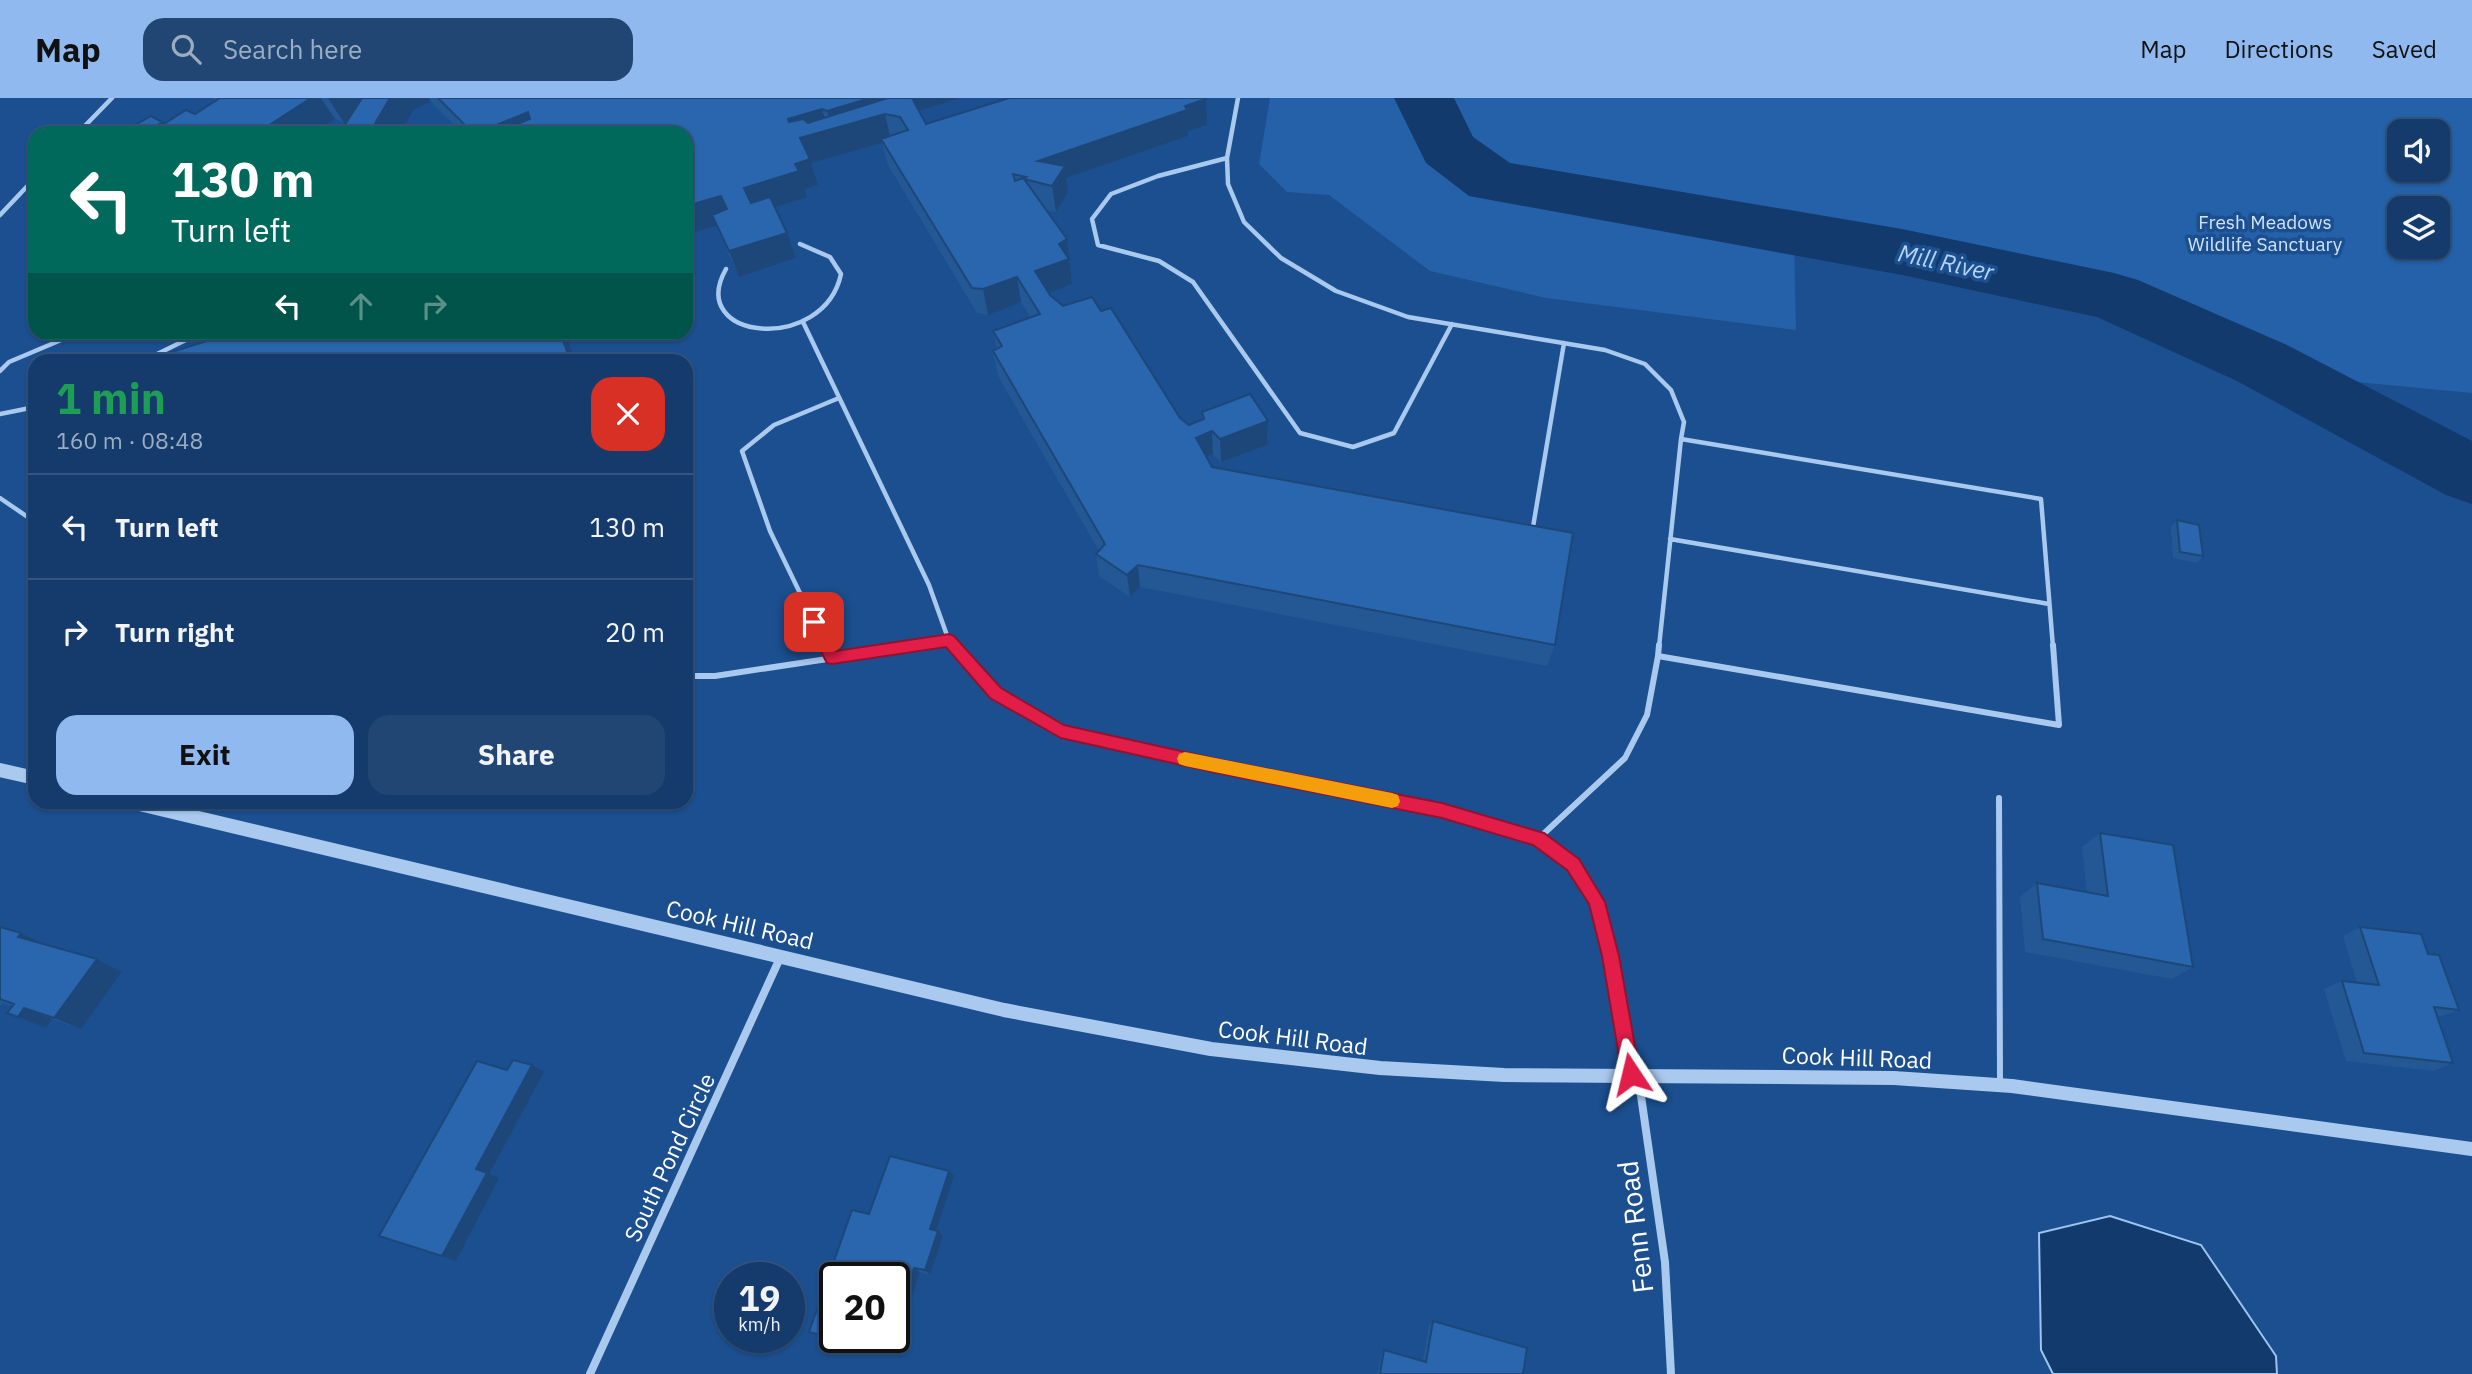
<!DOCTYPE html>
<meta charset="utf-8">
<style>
:root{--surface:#143b6b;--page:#214673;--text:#f1f3f6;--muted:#9dadc1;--line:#33557e;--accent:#90b9f0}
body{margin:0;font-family:"IBM Plex Sans",sans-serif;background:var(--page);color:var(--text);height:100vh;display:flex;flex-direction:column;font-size:26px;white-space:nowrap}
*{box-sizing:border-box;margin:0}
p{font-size:23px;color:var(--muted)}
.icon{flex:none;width:38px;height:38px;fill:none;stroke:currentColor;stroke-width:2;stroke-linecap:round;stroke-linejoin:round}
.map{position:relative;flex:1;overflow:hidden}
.side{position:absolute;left:28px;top:256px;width:665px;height:455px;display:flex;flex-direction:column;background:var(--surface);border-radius:21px;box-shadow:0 2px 5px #0004,0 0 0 2px var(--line)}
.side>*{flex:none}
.hud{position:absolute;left:28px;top:28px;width:665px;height:214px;border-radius:21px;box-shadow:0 2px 5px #0004,0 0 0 2px var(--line);background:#00695c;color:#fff;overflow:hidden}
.controls{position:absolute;left:2387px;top:21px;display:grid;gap:14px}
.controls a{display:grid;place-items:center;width:63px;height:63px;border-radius:14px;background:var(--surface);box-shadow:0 2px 5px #0004,0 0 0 2px var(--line);font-size:35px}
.speed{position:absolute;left:714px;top:1164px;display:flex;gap:14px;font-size:35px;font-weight:700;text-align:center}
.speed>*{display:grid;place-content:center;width:91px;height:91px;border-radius:50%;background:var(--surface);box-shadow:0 2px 5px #0004,0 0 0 2px var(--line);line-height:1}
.speed small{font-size:18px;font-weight:400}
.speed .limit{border:4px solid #111;border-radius:10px;background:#fff;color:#111}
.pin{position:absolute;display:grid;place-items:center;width:60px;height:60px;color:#fff;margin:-30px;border-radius:14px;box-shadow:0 4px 10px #0006}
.me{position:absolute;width:77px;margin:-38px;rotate:350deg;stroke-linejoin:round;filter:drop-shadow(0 0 5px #0008)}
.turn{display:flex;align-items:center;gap:24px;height:147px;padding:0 28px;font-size:32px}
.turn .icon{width:91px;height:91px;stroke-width:2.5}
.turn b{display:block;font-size:49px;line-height:60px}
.lanes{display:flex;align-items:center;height:66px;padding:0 28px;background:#0003;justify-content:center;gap:35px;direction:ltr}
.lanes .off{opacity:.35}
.round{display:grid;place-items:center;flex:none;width:74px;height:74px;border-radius:21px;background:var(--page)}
.overview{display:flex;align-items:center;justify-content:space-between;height:119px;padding:0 28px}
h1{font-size:42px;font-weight:700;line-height:52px;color:#1e9e55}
.primary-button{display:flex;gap:14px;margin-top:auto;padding:14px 28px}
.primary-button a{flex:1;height:80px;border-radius:21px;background:var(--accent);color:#111;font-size:28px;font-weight:700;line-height:80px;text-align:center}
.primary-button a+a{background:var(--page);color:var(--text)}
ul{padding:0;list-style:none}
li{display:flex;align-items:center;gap:21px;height:105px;padding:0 28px;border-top:2px solid var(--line)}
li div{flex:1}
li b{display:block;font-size:26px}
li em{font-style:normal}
header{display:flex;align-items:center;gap:42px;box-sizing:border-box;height:98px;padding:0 35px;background:var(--accent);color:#111}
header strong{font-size:33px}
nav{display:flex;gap:38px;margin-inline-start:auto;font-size:24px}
.search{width:490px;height:63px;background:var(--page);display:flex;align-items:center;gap:18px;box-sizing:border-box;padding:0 24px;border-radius:21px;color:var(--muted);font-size:26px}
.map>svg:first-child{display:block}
</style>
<header>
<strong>Map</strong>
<div class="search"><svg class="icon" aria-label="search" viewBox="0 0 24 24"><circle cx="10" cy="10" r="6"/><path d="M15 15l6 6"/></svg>Search here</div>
<nav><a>Map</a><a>Directions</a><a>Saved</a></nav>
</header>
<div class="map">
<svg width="2472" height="1276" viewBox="0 0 2472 1276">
<rect width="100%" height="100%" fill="#1b4f8f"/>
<path fill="#2461a8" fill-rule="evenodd" d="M1270,0H2472V295L2314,280L2233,265L2157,234L2028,189L1794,143L1796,232L1546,200L1430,173L1329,97L1287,94L1259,66ZM2399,33H2438V72H2399ZM2399,110H2438V149H2399Z"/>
<path fill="#123a6d" stroke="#9cc4f0" stroke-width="2" d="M2110,1118L2201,1147L2276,1258L2277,1276H2053L2041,1252L2039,1135Z"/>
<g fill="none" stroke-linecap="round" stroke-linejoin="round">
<path fill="#123a6d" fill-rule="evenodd" d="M1394,0H1454L1473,39L1510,65L1902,131L2114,175L2138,182L2287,247L2472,343V406L2446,397L2237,283L2097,219L1902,177L1469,98L1426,65Z"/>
<path stroke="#a9c9ee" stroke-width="4.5" d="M1238,0L1227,60L1228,86L1244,124L1281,160L1336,193L1408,219L1605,252L1645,266L1671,292L1684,324L1681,341
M78,35L112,0
M1227,60L1158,78L1111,96L1092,121L1098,147L1159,163L1193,184L1300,335L1353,349L1394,335L1452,226
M0,117L35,80
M726,171C685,243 824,256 841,176L830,159L800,146
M803,224L929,487L949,543
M145,262L202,234
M0,273L9,264L80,234
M0,316L35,309
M1681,341L2041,401L2053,549
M0,400L35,424
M1532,435L1564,245
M1670,441L2049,506
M826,549L770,433L742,353L774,327L839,300
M908,549L949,543L955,549
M1659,549L1681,341"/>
<path stroke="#a9c9ee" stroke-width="6" d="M826,547L832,560
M953,547L996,595L1061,633L1217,668L1442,712L1538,741
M1659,547L1658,558L2059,627L2053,547
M686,578H715L920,547
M1999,700L2000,984
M1631,976C1621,913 1617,816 1572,767C1563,756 1549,749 1538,741L1625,660L1647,617L1658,558"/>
<path stroke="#a9c9ee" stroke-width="8" d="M1638,977L1665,1164L1671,1276
M590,1276L780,860"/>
<path stroke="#a9c9ee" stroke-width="14" d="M0,672L35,680
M131,704L1004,912L1211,951L1380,970L1504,977L1894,980L2012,988L2472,1051"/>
</g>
<path fill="#245895" d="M212,0H960L919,13L926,26L1207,27L1188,33V38L1066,80L1068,94L1056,114L1045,112L1067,141L1072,186L1049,195L1050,197L1063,208L1101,213L1180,320L1189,327L1202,322V314L1268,323L1267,347L1221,364L1213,356L1207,359L1212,369L1555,547L1547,568L1140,489L1130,499L1099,478L1096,456L1099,453L998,278L993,253L997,251L993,233L1031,220L1021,204L988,217L977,215L888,67L882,45L811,65L818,87L805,91L807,99L774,109L787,135L796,160L739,179L716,128L686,137V35H462L431,4L414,11L401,35H333L344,28L347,23L344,25L335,21L315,35H136L132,29L162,24L164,26L195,16L216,3Z
M2177,422L2203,458L2197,465L2173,460L2171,429Z
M2100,735L2193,869L2172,881L2025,854L2020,799L2037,785L2087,794L2082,749Z
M0,829L21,835L46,847L97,861L122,874L81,931L52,921L46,930L7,915L12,908L2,905L0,908Z
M2360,829L2428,856L2459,912L2438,919L2453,965L2433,973L2346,963L2324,891L2342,883L2357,885L2343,838Z
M954,1078L936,1133L943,1138L930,1177L920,1174L893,1257L816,1237L809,1234L869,1116Z
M1433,1223L1523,1276H1377L1382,1255L1384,1252L1423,1263L1429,1227Z"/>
<path fill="#1d4779" d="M311,0H321L335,21L315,35H257Z
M328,0H379L380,1L344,25Z
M390,0H429L431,4L414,11L401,35H376L373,29Z
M870,0H960L900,19L885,16L891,42L881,41L882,45L811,65L818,87L805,91L807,99L754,116L744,90L795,66L788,21L822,11L828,32L832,31L827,13Z
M1206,1L1207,27L1188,33V38L1066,80L1068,94L1056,114L1052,88L1038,63L1185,8Z
M528,14L538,35H477Z
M162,24L168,32L163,35H145Z
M721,98L731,124L712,117L716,128L686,137V108Z
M787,135L796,160L739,179L729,153Z
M1067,141L1072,186L1039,199L1035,173L1059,146Z
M1017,179L1021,204L988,217L983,191Z
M560,234H565L575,262H570Z
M413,256L417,262H393Z
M1268,323L1267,347L1221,364L1220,341Z
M1212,333L1213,356L1197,363L1196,340Z
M1138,467L1140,489L1130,499L1127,477Z
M21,835L48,848L18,839Z
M97,861L122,874L81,931L54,920Z
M24,910L52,921L46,930L18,919Z
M532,967L544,974L489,1076L499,1080L456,1163L442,1158L476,1071Z
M949,1073L954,1078L935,1136L930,1131Z
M938,1133L943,1138L930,1177L925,1172Z
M914,1170L920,1174L893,1257L887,1254L891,1239H894V1231Z"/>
<path fill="#2a66ad" stroke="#1d4779" stroke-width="2" fill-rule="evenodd" d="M220,0H311L257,35H150L186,12L195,16Z
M362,0H390L373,29L379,31L376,35H333L336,29L344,28Z
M438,0H870L827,13L822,11L788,21L789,24L803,21L808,25L888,0H912L926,26L1009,0H1206V1L1185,8L1187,12L1038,63L1065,68L1052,88L1024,81L1067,141L1059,146L1069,161L1035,173L1050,197L1063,208L1092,199L1101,213L1111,210L1180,320L1189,327L1204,321L1202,314L1250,296L1268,323L1220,341L1212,333L1196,340L1212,369L1573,435L1555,547L1138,467L1127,477L1096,456L1105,446L993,253L1002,248L993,233L1040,216L1017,179L983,191L972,190L881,41L908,32L900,19L885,16L800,40L810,61L795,66L799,73L744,90L751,105L770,99L787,135L729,153L712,117L727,111L721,98L686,108V35H495L530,21L528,14L477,35H473ZM1013,76L1026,79L1015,83Z
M151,18L162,24L145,35H142L132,29Z
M235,234H560L570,262H440L439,257L434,262H408L413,256L393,262H154L153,260Z
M2177,422L2199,427L2203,458L2180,454Z
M2100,735L2173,747L2193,869L2043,841L2037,785L2108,798Z
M0,829L21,835L18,839L97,861L54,920L24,910L18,919L7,915L14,906L0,901Z
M2360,829L2421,836L2428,856L2439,857L2459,912L2434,909L2453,965L2364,955L2342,883L2379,887Z
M513,962L532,967L476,1071L487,1075L442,1158L379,1138L477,963L507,972Z
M890,1058L949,1073L930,1131L938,1133L925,1172L914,1170L894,1231V1180H835V1239H891L887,1254L809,1234L852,1112L869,1116Z
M1433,1223L1527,1250L1523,1276H1380L1384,1252L1426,1264Z"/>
<path fill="#e11d48" stroke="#92132f" stroke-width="2" d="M814,518L819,520L836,553L949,536L954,538L1001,590L1064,627L1217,661L1442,705L1544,735L1579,761L1605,804L1619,858L1640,976L1637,983L1631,985L1624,983L1622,976L1602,858L1589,806L1567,772L1533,747L1442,720L1217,675L1061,640L990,600L946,549L832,566L827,565L806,524Z"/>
<path fill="#f59e0b" d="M1185,654L1392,695L1398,697L1400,703L1398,708L1392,710L1185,668L1179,666L1177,661L1179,656Z"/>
<g text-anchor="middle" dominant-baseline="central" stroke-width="7" stroke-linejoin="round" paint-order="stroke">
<g font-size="19" fill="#cfe3fa" stroke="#1b4f8f">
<text x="2265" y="124">Fresh Meadows<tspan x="2265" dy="22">Wildlife Sanctuary</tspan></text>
</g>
<g font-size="23" fill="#fff" stroke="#1b4f8f">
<text transform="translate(740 826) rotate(13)">Cook Hill Road</text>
<text transform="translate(1293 939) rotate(7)">Cook Hill Road</text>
<text transform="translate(1857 959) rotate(2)">Cook Hill Road</text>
<text transform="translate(669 1059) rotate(-65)">South Pond Circle</text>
</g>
<g font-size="24" font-style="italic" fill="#b5d3f5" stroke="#1b4f8f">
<text transform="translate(1946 164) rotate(12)">Mill River</text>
</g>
<g font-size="28" fill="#fff" stroke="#1b4f8f">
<text transform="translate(1635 1129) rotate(-97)">Fenn Road</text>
</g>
</g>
</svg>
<div class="controls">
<a><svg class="icon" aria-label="sound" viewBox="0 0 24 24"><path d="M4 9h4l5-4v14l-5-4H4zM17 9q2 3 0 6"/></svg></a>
<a><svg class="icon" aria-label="layers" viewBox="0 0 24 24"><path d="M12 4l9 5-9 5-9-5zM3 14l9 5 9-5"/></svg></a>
</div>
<div class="speed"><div>19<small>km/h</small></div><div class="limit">20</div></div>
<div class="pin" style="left:814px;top:524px;background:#d93025"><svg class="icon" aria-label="arrive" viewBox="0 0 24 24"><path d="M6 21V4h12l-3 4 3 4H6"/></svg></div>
<svg class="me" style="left:1631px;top:976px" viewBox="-20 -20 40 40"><path d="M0-17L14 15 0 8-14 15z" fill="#e11d48" stroke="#fff" stroke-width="4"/></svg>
<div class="hud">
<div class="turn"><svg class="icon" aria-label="left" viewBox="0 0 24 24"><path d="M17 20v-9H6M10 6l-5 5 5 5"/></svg><div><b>130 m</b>Turn left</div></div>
<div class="lanes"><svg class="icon" aria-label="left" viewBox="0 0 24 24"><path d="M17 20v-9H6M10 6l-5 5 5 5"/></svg><svg class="icon off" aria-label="ahead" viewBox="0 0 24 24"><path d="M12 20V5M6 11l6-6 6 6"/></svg><svg class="icon off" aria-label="right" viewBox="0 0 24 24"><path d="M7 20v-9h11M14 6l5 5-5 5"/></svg></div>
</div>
<section class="side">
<div class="overview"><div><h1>1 min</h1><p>160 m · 08:48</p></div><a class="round" style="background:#d93025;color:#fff"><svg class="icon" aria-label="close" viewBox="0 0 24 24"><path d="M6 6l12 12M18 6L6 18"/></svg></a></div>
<ul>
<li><svg class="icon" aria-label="left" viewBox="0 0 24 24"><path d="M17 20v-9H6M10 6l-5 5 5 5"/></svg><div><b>Turn left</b></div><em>130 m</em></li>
<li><svg class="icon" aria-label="right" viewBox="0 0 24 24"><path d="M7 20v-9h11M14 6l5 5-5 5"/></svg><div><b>Turn right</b></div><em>20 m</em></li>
</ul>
<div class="primary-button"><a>Exit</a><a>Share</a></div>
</section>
</div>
